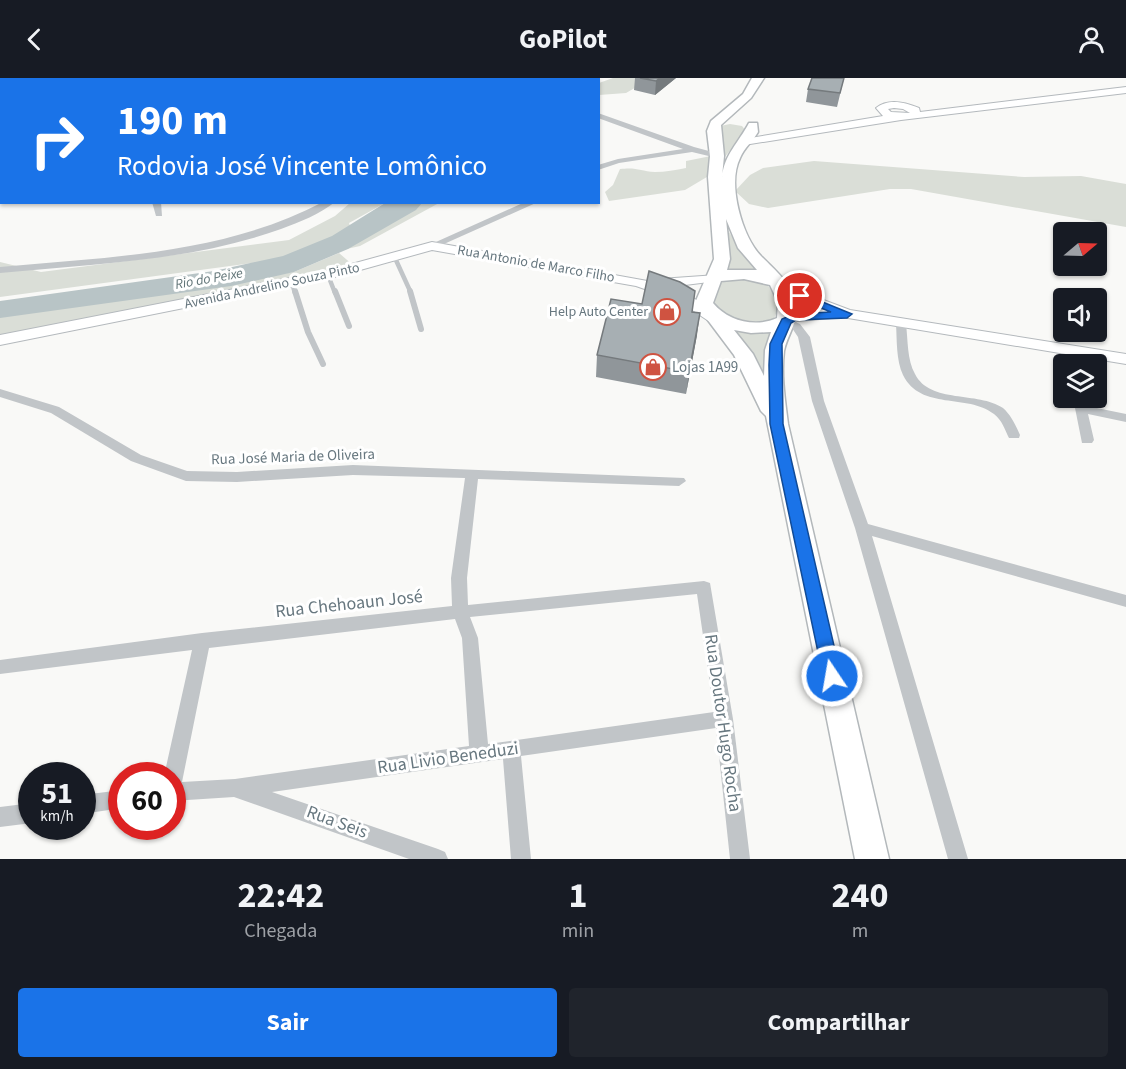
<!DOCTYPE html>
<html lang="pt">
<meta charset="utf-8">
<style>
:root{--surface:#171b24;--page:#20242c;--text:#f1f3f6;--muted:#9ea1a6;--accent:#1a73e8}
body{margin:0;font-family:"Source Sans 3",sans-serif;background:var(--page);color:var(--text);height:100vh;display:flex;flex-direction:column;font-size:22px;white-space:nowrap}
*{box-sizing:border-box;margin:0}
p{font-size:20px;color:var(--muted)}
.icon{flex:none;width:33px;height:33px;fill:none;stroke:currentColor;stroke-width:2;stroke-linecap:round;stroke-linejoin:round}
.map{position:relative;height:781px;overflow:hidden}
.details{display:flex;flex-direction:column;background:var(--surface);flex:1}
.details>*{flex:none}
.guide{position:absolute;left:0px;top:0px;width:600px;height:126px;box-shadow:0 2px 4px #0004;background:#1a73e8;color:#fff;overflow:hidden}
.needle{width:39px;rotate:71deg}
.tools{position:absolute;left:1053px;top:144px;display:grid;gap:12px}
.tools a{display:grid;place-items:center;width:54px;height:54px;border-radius:6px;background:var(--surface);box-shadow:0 2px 4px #0004;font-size:30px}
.speed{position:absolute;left:18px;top:684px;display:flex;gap:12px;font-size:30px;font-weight:700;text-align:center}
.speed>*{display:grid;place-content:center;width:78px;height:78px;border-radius:50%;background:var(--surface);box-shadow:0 2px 4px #0004;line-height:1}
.speed small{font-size:15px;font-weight:400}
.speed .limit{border:9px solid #d22;background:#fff;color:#111}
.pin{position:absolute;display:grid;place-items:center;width:51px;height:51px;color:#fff;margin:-26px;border:3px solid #fff;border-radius:50%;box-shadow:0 2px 6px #0007}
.me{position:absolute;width:66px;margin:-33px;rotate:348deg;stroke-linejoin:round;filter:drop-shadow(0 0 4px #0008)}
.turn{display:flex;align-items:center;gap:21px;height:126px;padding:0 18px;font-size:27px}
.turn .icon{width:78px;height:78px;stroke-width:2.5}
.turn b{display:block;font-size:42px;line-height:51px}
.eta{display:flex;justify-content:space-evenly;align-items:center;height:102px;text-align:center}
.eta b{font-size:36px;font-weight:700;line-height:42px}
.cta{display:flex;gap:12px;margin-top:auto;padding:12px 18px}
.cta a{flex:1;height:69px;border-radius:6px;background:var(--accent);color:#fff;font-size:24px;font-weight:700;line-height:69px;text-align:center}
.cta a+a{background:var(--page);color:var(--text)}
header{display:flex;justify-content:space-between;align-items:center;height:78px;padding:0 18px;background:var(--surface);font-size:27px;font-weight:700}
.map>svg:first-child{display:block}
</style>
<header><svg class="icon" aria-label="back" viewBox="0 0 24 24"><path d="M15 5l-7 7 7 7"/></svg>GoPilot<svg class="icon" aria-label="person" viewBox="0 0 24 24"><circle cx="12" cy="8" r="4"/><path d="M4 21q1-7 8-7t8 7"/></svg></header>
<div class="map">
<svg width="1126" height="781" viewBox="0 0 1126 781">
<rect width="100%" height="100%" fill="#f9f9f7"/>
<path fill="#daded7" d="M613,0H652L626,15L599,17V5Z
M730,46L742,48L746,53L724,80L720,48Z
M711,78L717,93L685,112L609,123L605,114L613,107L620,91C637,89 640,93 655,94C665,94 676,92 686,90V83Z
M814,83L1024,99L1081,98L1126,106V149L911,111H890L768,130L749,126L735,113L750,97L763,90Z
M350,125H385L349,145L351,151L290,180L0,219V184L41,194L289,162L335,138Z
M409,125H439L360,168L342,172Z
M728,152L741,174L761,195L727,192L730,182Z
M339,175L354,188L0,259V238L294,194Z
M732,200L764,203C774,214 782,228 773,242C745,249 734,244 712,227L718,206Z
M732,251L770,253L767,308Z"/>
<path fill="#b8c4c6" d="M385,125H422L416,132L348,171L294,194L231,208L0,240V223L214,193L283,178L332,158Z"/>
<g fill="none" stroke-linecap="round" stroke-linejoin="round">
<defs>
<path id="secondary" d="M327,0H349L326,2Z
M360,0H387L359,2Z
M1126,9V15L901,42L744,67L738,64L744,61L883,38L876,30C888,20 905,24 919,30L920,34ZM894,30L903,31L910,35L891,34L888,31Z
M0,19H2V25H0Z
M432,164L653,204L660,201L717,197L719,200L717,203L669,209L689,217L724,241L722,244H710L679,223L636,208L432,172L328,201L0,267V257L326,193Z
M777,200L805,215L850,232L1126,276V286L842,239L797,243L786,248L778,243L794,234L823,232L795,221L772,207L770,204L772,201Z"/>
<path id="primary" d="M752,0H764L751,20L721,47L724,78L722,99C724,77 739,64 749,45H757L758,54C753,63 744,70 740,80C727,106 742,158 761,178C775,192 791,205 796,225C800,242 787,257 784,273C781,297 785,322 788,346L889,781H855L766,338L761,333L734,277L695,225L714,181L708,99L710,78L707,53L711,43L743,16ZM726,141L738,170L757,192H727L730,181ZM744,201L770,207L778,224L777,240C755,250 728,243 713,225L721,203ZM734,252L751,255L771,254L765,272L764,298L753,276Z"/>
</defs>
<use href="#secondary" stroke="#b4b9bd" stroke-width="2"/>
<use href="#primary" stroke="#b3b8bb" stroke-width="3"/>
<path stroke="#c1c5c8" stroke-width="4.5" d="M395,180L411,215
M328,197L335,215
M292,205L295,215"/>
<path stroke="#c1c5c8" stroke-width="6" d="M295,213L308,254L323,286
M335,213L349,248
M410,213L421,251"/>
<path fill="#c1c5c8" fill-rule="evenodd" d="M16,0H23L15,2Z
M391,0H397L398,2H391Z
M598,35L694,69L720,76L721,78L717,80L692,74L619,85L598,92V87L618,81L683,71L598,40Z
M0,49H2V53H0Z
M0,73H2V77H0Z
M0,112H2V118H0Z
M152,124H161L162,138H156Z
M323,124H335C320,136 300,144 281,151C192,183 94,186 0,195V189C110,179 224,176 323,124Z
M525,124H538L435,170L427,168Z
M786,240L800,246L810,259L824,323L868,446L1126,517V529L872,458L968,781H948L855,450L812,323L798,259L792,250L781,243Z
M901,243L906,246C908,262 907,282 915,296C930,326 978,313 1003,330C1011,337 1016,348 1020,357L1019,360H1009C1005,352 1002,342 994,336C967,315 921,333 903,297C896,282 897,262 896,246Z
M1066,270L1072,273L1075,286H1064L1060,273Z
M0,311L59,329L141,377L187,393L237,394L353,387L684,400L686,403L679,408L478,401L467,500L468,527L704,503L710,505L733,641L750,781H730L716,650L521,678L531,781H511L503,681L272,714L438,771L445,774L448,781H409L234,719L172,723V698H164L192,572L0,596V582L202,555L452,528L451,500L465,400L353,397L237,404L186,403L131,383L51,335L0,319ZM697,516L714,634L488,666L478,560L470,539ZM455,541L462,560L469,668L235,701L182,704L209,570Z
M1073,320H1085L1087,328L1126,336V344L1088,336L1094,362L1092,365H1082Z
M122,712V730L82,736V717Z
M32,725V745L0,749V729Z"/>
<use href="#secondary" fill="#fff" fill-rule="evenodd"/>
<use href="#primary" fill="#fff" fill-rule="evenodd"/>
</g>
<path fill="#90969a" d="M635,0H676L655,17L634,12Z
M844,0L837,29L806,24L808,11Z
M692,234L697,257L686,316L596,299L597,277Z"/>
<path fill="#757a7d" d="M145,0H178L177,2H145Z
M660,0H676L655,17L656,3Z
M700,235L697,257L686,316L689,294Z"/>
<path fill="#a7afb3" stroke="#757a7d" stroke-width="1.5" d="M229,0H263V2H218Z
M640,0H660L656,3Z
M812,0H844L840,15L808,11Z
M649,193L680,204L695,213L692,234L700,235L689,294L597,277L611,221L642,226Z"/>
<path fill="#1a73e8" stroke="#114b97" stroke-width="1.5" d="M796,216H803L852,236L847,240L796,242L791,245L782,266L783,346L841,598L838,603L832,605L826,603L823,598L770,346L769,287L770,266L782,241L794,236L831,234L796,220Z"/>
<defs>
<symbol id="shop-ring" viewBox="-11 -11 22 22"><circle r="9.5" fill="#fff" stroke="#cf5341" stroke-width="1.5"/><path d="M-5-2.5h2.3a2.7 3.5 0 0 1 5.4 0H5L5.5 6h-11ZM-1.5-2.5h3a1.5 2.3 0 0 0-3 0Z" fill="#cf5341"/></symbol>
</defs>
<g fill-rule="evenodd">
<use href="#shop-ring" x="652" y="219" width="30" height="30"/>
<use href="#shop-ring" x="638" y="274" width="30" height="30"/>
</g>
<g text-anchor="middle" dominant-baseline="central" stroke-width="6" stroke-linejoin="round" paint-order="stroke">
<g font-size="14" fill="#67777f" stroke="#fff">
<text transform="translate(536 186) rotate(10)">Rua Antonio de Marco Filho</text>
<text transform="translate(272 208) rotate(-12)">Avenida Andrelino Souza Pinto</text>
</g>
<g font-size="14" font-style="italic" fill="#627578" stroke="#fff">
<text transform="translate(209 201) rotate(-10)">Rio do Peixe</text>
</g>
<g font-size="14" fill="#67777f" stroke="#fff" text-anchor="end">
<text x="648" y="234">Help Auto Center</text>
</g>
<g font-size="15" fill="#67777f" stroke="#fff" text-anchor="start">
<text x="672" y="289">Lojas 1A99</text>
</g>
<g font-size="15" fill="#67777f" stroke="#fff">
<text transform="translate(293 379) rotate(-2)">Rua José Maria de Oliveira</text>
</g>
<g font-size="18" fill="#67777f" stroke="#fff">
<text transform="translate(349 526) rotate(-6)">Rua Chehoaun José</text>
<text transform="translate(723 645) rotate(82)">Rua Doutor Hugo Rocha</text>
<text transform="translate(448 680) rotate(-8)">Rua Livio Beneduzi</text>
<text transform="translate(337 744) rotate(20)">Rua Seis</text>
</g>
</g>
</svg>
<div class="tools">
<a><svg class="needle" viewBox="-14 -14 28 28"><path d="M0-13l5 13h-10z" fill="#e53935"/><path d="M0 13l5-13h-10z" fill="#9ea1a6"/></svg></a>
<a><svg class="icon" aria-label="sound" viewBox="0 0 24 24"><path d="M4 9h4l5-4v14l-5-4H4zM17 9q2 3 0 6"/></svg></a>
<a><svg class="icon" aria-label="layers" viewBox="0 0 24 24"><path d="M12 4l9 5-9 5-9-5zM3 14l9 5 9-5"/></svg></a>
</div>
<div class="speed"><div>51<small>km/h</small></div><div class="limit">60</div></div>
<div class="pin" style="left:800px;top:218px;background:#d93025"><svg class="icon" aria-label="arrive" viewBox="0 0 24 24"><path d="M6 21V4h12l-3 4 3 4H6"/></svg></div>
<svg class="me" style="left:832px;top:598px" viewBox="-20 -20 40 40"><circle r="17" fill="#1a73e8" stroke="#fff" stroke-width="3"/><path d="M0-11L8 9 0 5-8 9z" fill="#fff"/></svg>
<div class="guide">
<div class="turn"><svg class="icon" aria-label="right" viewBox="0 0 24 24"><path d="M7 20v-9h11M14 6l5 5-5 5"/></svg><div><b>190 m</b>Rodovia José Vincente Lomônico</div></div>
</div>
</div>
<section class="details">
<div class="eta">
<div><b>22:42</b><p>Chegada</p></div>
<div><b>1</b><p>min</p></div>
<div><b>240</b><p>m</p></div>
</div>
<div class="cta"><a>Sair</a><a>Compartilhar</a></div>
</section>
